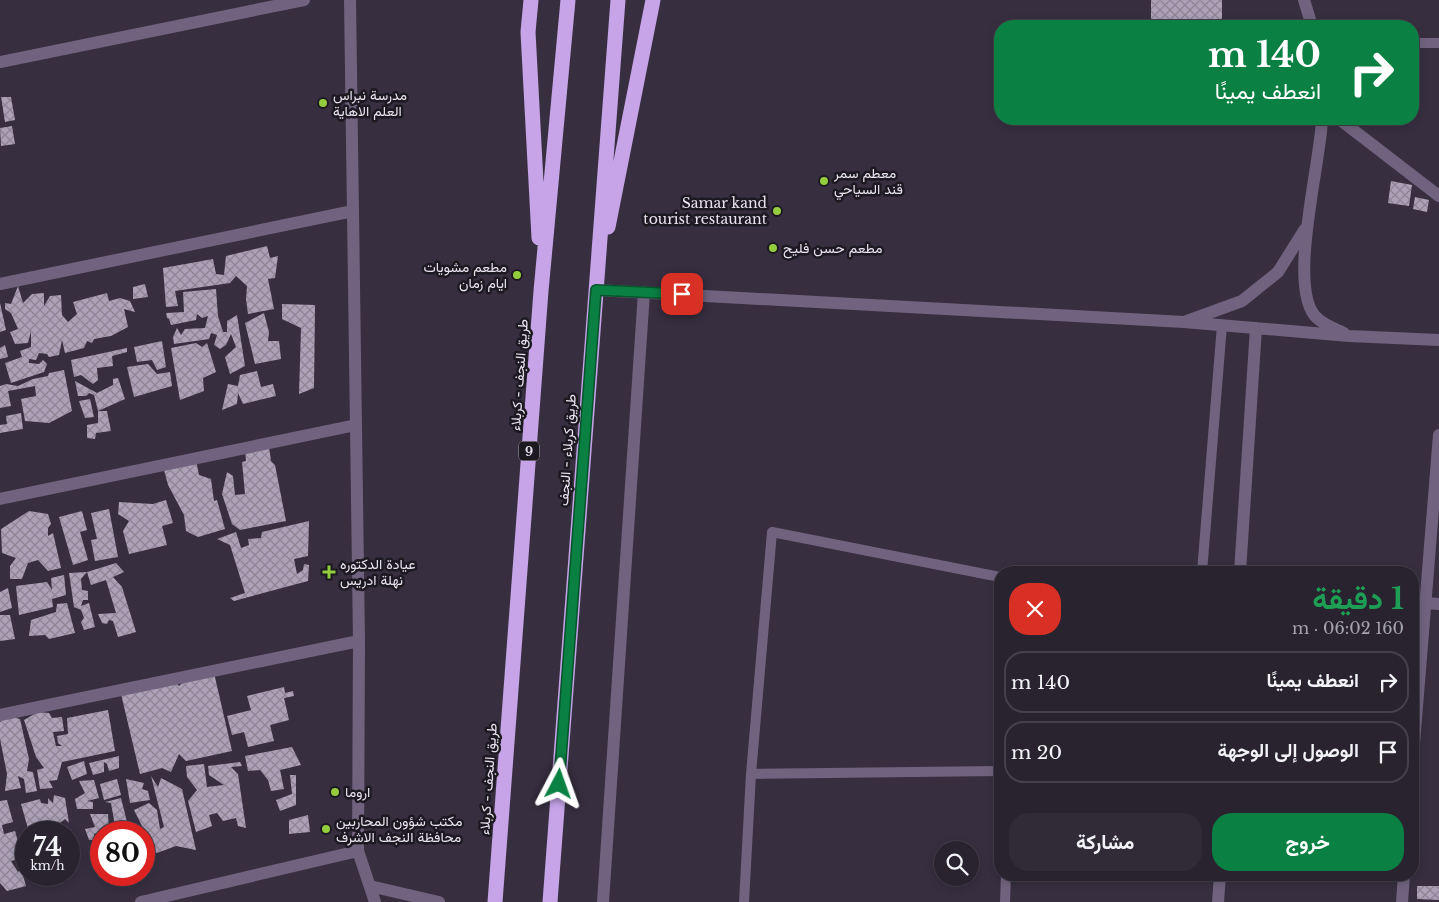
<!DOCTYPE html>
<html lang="ar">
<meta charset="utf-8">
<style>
:root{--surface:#292330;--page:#312b38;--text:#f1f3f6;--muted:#a5a4ab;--line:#45404c;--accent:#0b8043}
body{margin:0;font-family:"Libre Baskerville",Vazirmatn,serif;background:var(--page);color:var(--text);direction:rtl;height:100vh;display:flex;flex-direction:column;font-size:19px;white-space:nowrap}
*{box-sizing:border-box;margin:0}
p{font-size:16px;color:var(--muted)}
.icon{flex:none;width:28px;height:28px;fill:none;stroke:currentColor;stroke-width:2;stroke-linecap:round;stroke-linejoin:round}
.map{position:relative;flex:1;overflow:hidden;direction:ltr}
.drawer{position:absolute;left:994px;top:566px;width:425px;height:315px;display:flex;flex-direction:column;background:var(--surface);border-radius:20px;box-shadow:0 2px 8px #0003,0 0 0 1px var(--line);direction:rtl}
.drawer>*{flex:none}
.banner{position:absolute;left:994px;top:20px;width:425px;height:105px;border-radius:20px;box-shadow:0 2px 8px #0003,0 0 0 1px var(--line);direction:rtl;background:#0b8043;color:#fff;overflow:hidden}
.tools{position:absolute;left:934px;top:841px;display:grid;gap:10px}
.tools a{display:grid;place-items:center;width:45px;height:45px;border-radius:50%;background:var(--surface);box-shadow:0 2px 8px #0003,0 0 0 1px var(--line);font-size:25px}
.speed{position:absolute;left:15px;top:821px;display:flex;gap:10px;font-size:25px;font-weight:700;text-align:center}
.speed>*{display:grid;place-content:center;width:65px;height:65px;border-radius:50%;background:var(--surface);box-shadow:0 2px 8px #0003,0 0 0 1px var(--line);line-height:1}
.speed small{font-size:12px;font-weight:400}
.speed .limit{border:8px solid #d22;background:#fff;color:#111}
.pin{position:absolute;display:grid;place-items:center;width:42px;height:42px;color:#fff;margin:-21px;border-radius:10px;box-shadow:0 2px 8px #0006}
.me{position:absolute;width:55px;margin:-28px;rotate:4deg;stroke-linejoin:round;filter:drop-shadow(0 0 4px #0008)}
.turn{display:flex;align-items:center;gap:18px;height:105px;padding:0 15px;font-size:22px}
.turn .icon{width:65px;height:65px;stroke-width:2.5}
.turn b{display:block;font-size:35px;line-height:42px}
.round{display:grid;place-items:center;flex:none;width:52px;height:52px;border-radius:20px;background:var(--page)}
.head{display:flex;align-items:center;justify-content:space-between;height:85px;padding:0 15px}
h1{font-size:30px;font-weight:700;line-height:38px;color:#1e9e55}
.cta{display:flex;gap:10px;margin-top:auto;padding:10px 15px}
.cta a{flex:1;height:58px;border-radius:20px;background:var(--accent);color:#fff;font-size:20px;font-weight:700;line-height:58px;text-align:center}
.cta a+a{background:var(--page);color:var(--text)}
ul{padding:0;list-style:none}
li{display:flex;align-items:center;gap:15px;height:62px;margin:0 10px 8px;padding:0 5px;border:2px solid var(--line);border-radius:20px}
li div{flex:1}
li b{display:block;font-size:19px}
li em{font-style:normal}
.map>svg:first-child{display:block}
</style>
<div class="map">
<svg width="1439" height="902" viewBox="0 0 1439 902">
<defs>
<pattern id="building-cross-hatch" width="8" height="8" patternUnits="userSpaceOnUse" patternTransform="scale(1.25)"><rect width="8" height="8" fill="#aca1b7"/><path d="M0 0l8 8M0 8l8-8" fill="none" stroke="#8d8596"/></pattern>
</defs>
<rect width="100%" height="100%" fill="#372f40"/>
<path fill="url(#building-cross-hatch)" d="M1151,0H1222V26H1151Z
M1,97H11L15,120L5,122Z
M12,126L15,144L1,146L0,128Z
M1391,181L1412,185L1409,206L1388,203Z
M1415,197L1429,200L1427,212L1413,209Z
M267,246L270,258L278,256L275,278L268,279L274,309L248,314L246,299L247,286L236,276L230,283L175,291L178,306L166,307L163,268L213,259L216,274L224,275L226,256Z
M145,284L148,297L133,299V287Z
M18,286L23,303L32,294L44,293V306L50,296L61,295L62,315L68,322L77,314L73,302L107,293L109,301L120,298L130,301L135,312L124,309L128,327L111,336L94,339L92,343L87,341L84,348L65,353L62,340L59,355L49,357L47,354L39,353L36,360L29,359V363L39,364L43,360L47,364L44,372L11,383L5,363L22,357L20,351L31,347V331L28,343L15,344L10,332L18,329L11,313L5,309V303L11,304Z
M216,289L218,316L223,332H227V321L237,315L245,366L230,374L225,357L236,347L231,334L226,345L220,349L214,345L217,335L211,333L209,339L174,344L173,337L177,328L181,335L185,329L205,328L208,316L202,318L197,314L196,320L171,325L169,319L167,318L166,313L184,312L183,292Z
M0,303L6,330L0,332Z
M282,304L315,305L314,388L299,394L301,328L282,319Z
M264,313L269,332L268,341H279L281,359L255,364L245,323Z
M162,341L166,367L157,370L152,360L137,362L134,347Z
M196,343L202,347L207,343L216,372L203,378L204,391L180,400L171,348Z
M5,345L8,357L0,359V348Z
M127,348V352L112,356L113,366L97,368L98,380L93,384L81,375L74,377L71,360Z
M148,364L157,374L170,372L172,386L134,397L127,367Z
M64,370L72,411L49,423L25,421L21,399L36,396L35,386L8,391L11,406L0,408V386L6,384L18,386L33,379L48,376L49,373Z
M257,371L261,387L273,384L276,396L243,404L238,393L237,404L222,410L228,384L238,386L240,375Z
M118,378L125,399L98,411L94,395L89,393L86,396H78L75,381L97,393L113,385V379Z
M90,399L94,417L85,418L79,401Z
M98,411H107L111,431L96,433L95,439L87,438V425L98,423Z
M21,413L23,429L0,433V425L7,424L6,416Z
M269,447L271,461L275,465L286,521L240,530L232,524L222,494L227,472L233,476L235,495L245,494L242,462L246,461L245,450Z
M196,460L199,475L211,479L214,501L217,500L225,529L198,537L186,531L184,515L168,485L163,466Z
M166,500L173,523L162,526L167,545L129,554L123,531L129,521L118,514L119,502L153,504Z
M109,509L118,557L95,561L91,540L97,539L91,513Z
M29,511L48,514L51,524L48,528V536L53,533L61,568L48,571L38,560L28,563L22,579H10V566L16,558L2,553L1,529Z
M82,511L87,530L80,532L88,560L73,565L59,517Z
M309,521L308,556L294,559L297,574L303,570L304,564L309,565L308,581L234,601L230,598L245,593L230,545L217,539L236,532L241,548L249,545L248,539L261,538L262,532Z
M116,563L124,572L113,577L122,587L136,632L118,637L113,621L109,620L107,624L102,623L98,614L116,613L106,580L91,585L87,572Z
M87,572L81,579L82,590L88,591V600H83L81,606L89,603L95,627L84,630L81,622L84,618L81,610L74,607L69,573Z
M64,575L66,595L52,599L53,607L19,615L16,586L47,582L52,590L51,578Z
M8,588L12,608L0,612V592Z
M67,603L75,633L49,639L45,635L29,636L31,620L56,612L57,604Z
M0,615H10L15,639L0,641Z
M214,673L232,751L186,761L179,754L171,772L162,768L140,774L121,694L175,682L179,686L186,680Z
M284,687L285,693L293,691L294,696L284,698L289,720L270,725L274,741L248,747L244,732L232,735L227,716L251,710L247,696Z
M108,710L115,751L62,762L57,780L49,781L53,788L40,789L37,770L44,768L36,757L24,720L38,712L49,713L52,718L62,717L64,731L53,732L56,746H62L58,743L57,736L68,734L67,718Z
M8,716L20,719L29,759L27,771L33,772L37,791L26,793L24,779L18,776L21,788L5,791L7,774L0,739V722Z
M292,747L301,765L280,770L284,789L271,791L268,780L260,770L248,771L245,756Z
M119,756V768L109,771L107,764L104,762V772L93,775L89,763Z
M84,761L87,774L72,780L67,767Z
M240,762L242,766L231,767L238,774L246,828L238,826L236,818L223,821L217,813L209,815L212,826L196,832L188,801L197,790L187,777L186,766L204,764L207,787L224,785L209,775L208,766Z
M290,775H296V805L280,811L276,800L292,794Z
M151,776L158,787L161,778L182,789L196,850L176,846L157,853L144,848V832H138L142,830V826L134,810L149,803L157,810L160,829L164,827Z
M117,779L121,795L104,800L100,784Z
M126,779L144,783L142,789L148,791L150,800L130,803Z
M94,780L99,798L87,801L93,802V809H77L75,799L85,793L79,781Z
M54,795L65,798L69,823L65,819L60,823L54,824L50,829L29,832L21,804L40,799L41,803L48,804V798L53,803Z
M121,798L127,822L124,824L127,832H116L111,803L105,802Z
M7,800L13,822L2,825L4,834L15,831L23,858L11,861L18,872L21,868L26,886L7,891L0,883V801Z
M90,814H108L109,829L94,834V840H89L85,829L95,827Z
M308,815L310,832L289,834V820Z
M72,833L77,846L69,850V834Z
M1417,886H1439V900L1417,899Z"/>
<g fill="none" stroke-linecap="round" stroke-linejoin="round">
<path stroke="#71637f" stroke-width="10" d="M1412,43H1439
M1202,572L1222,325
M751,774L1000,771
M744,902L751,774L772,532L1000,577
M1005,902L1006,875"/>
<path stroke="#71637f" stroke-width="12" d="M350,0L359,641L358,851L375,902
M1304,0L1312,26
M0,62L304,0
M1322,119C1321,162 1286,290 1317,318C1324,325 1336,329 1344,333
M1339,119L1439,196
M0,284L353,211
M596,290L1184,322L1349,336L1439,340
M1187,321L1242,301L1278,272L1305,229
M0,499L356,425
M1240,572L1256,328
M1425,603L1439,604
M0,715L359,641
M1412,768L1439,435
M370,886L439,902
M141,902L358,851
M603,902L644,292
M1218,902L1220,875
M1402,902L1404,875"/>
<path stroke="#c6a4e7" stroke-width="15" d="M531,0L528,32L539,238
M608,227L653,0
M495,902L541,291L568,0
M550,902L618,0"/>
</g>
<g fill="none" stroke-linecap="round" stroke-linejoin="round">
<defs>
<path id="route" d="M559,784L596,290L682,294"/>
</defs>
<use href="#route" stroke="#07532c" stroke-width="12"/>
<use href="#route" stroke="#0b8043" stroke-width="9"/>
</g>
<g fill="#93cc3d" stroke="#1d1921" stroke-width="2">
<circle cx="323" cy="103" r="5"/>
<circle cx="824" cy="181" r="5"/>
<circle cx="777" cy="211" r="5"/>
<circle cx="773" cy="248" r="5"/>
<circle cx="517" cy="275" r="5"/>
<path d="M326.5 564.5h5v5h5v5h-5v5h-5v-5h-5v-5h5z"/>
<circle cx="335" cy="792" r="5"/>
<circle cx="326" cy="829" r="5"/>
</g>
<g text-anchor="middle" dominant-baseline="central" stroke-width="5" stroke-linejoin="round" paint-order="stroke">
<rect fill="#1d1921" stroke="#aca6b1" stroke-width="1" x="519" y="441.5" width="20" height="19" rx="4"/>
<g font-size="12" font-weight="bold" fill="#e9e3ef">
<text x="529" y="451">9</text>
</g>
<g font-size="14" fill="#e9e3ef" stroke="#1d1921" text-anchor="start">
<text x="333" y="95">مدرسة نبراس<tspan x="333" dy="16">العلم الاهاية</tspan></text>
<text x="834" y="173">معطم سمر<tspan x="834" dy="16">قند السياحي</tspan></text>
<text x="767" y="203" text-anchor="end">Samar kand<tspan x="767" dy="16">tourist restaurant</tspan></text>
<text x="783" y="248">مطعم حسن فليح</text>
<text x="507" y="267" text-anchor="end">مطعم مشويات<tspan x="507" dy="16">ايام زمان</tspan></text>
<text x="340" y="564">عيادة الدكتوره<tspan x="340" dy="16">نهلة ادريس</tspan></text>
<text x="345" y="792">اروما</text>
<text x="336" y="821">مكتب شؤون المحاربين<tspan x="336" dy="16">محافظة النجف الاشرف</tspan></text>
</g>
<g font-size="14" fill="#e9e3ef" stroke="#1d1921">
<text transform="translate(519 375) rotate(-86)">طريق النجف - کربلاء</text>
<text transform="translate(567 450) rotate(-86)">طريق کربلاء - النجف</text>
<text transform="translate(488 779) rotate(-86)">طريق النجف - کربلاء</text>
</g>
</g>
</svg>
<div class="tools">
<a><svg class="icon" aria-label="search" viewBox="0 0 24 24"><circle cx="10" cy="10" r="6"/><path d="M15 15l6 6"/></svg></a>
</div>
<div class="speed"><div>74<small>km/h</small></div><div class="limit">80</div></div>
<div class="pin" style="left:682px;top:294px;background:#d93025"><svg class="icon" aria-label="arrive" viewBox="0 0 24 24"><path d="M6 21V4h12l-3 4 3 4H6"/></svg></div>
<svg class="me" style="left:559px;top:784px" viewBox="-20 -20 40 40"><path d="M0-17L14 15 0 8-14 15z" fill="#0b8043" stroke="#fff" stroke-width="4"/></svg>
<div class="banner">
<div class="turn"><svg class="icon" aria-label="right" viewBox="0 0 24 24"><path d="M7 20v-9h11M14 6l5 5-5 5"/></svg><div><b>140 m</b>انعطف يمينًا</div></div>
</div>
<section class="drawer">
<div class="head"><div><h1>1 دقيقة</h1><p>160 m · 06:02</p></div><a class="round" style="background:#d93025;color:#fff"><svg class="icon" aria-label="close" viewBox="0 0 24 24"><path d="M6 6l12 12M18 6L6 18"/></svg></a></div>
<ul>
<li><svg class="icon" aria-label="right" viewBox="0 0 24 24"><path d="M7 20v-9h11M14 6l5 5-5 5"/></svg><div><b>انعطف يمينًا</b></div><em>140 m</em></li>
<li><svg class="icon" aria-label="arrive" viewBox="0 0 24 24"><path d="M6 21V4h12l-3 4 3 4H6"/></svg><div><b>الوصول إلى الوجهة</b></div><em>20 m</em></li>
</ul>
<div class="cta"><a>خروج</a><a>مشاركة</a></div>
</section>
</div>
